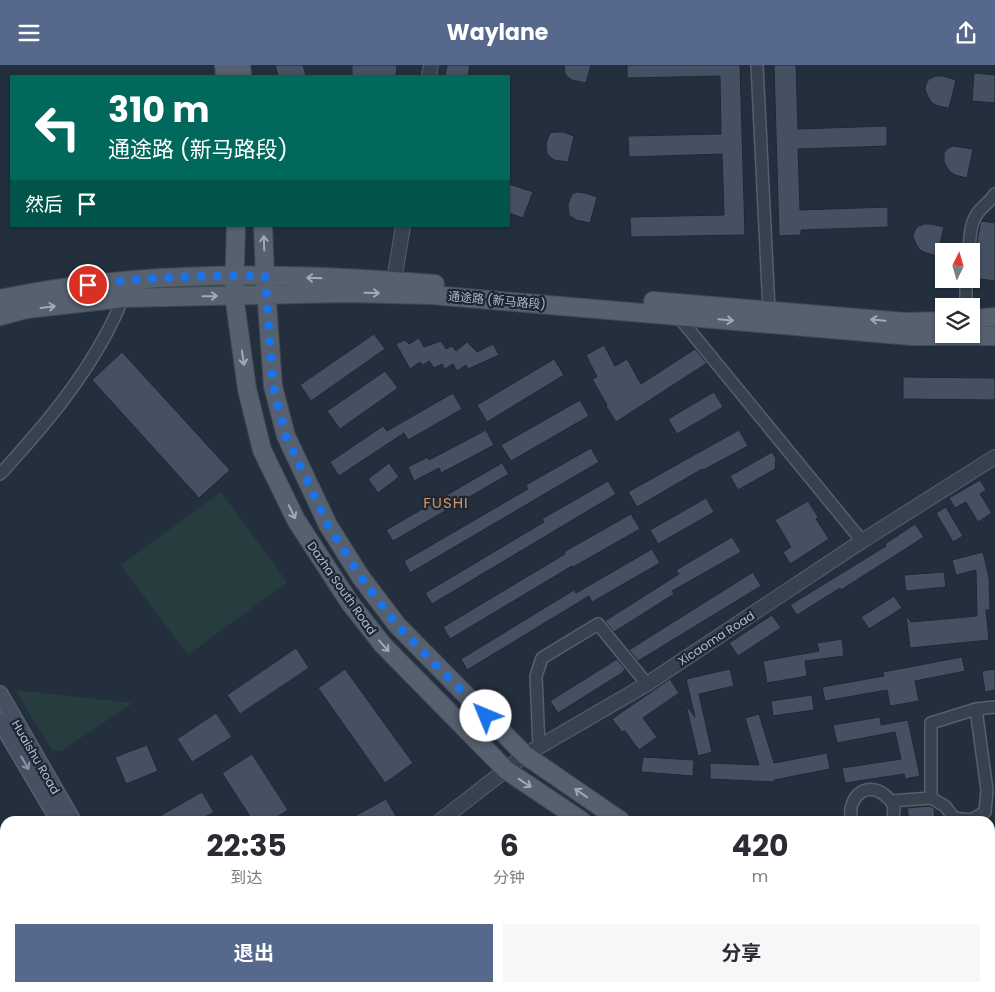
<!DOCTYPE html>
<html lang="zh">
<meta charset="utf-8">
<style>
:root{--surface:#fff;--page:#f7f7f7;--text:#2b2b33;--muted:#7c7c81;--accent:#56698c}
body{margin:0;font-family:Poppins,"Noto Sans SC",sans-serif;background:var(--page);color:var(--text);height:100vh;display:flex;flex-direction:column;font-size:19px;white-space:nowrap}
*{box-sizing:border-box;margin:0}
p{font-size:16px;color:var(--muted)}
.icon{flex:none;width:28px;height:28px;fill:none;stroke:currentColor;stroke-width:2;stroke-linecap:round;stroke-linejoin:round}
.map{position:relative;flex:1;overflow:hidden}
.details{position:absolute;left:0px;top:751px;width:995px;height:176px;display:flex;flex-direction:column;background:var(--surface);border-radius:15px 15px 0 0;box-shadow:0 1px 4px #0004}
.details>*{flex:none}
.hud{position:absolute;left:10px;top:10px;width:500px;height:152px;border-radius:0px;box-shadow:0 1px 4px #0004;background:#00695c;color:#fff;overflow:hidden}
.needle{width:32px;rotate:5deg}
.fabs{position:absolute;left:935px;top:178px;display:grid;gap:10px}
.fabs a{display:grid;place-items:center;width:45px;height:45px;border-radius:0px;background:var(--surface);box-shadow:0 1px 4px #0004;font-size:25px}
.pin{position:absolute;display:grid;place-items:center;width:42px;height:42px;color:#fff;margin:-21px;border:2px solid #fff;border-radius:50%;box-shadow:0 1px 5px #0007}
.me{position:absolute;width:55px;margin:-28px;rotate:315deg;stroke-linejoin:round;filter:drop-shadow(0 0 4px #0008)}
.turn{display:flex;align-items:center;gap:18px;height:105px;padding:0 15px;font-size:22px}
.turn .icon{width:65px;height:65px;stroke-width:2.5}
.turn b{display:block;font-size:35px;line-height:42px}
.then{display:flex;align-items:center;height:48px;padding:0 15px;background:#0003;gap:10px;font-size:19px}
.eta{display:flex;justify-content:space-evenly;align-items:center;height:85px;text-align:center}
.eta b{font-size:30px;font-weight:700;line-height:35px}
.cta{display:flex;gap:10px;margin-top:auto;padding:10px 15px}
.cta a{flex:1;height:58px;border-radius:0px;background:var(--accent);color:#fff;font-size:20px;font-weight:700;line-height:58px;text-align:center}
.cta a+a{background:var(--page);color:var(--text)}
header{display:flex;justify-content:space-between;align-items:center;height:65px;padding:0 15px;background:var(--accent);color:#fff;font-size:22px;font-weight:700}
.map>svg:first-child{display:block}
</style>
<header><svg class="icon" aria-label="menu" viewBox="0 0 24 24"><path d="M4 6h16M4 12h16M4 18h16"/></svg>Waylane<svg class="icon" aria-label="share" viewBox="0 0 24 24"><path d="M12 15V3M7 8l5-5 5 5M5 13v7h14v-7"/></svg></header>
<div class="map">
<svg width="995" height="927" viewBox="0 0 995 927">
<rect width="100%" height="100%" fill="#242f3e"/>
<path fill="#263c3f" d="M221,427L287,517L188,590L121,500Z
M15,625L133,638L61,686H52Z"/>
<path fill="#394c67" d="M0,820L5,830V922L80,923L82,927H0Z"/>
<g fill="none" stroke-linecap="round" stroke-linejoin="round">
<path stroke="#7c92b1" stroke-width="1" stroke-dasharray="6 5" stroke-linecap="butt" d="M0,914L5,922
M5,922L8,927"/>
</g>
<path fill="#455162" stroke="#1f2835" d="M275,0H303L306,11H278Z
M352,0H397L396,11H352Z
M447,0H470L468,11H445Z
M564,0H591L586,18L572,15L568,12L565,9Z
M627,0H740L745,170L631,172L630,152L724,150L722,89L629,92L628,71L721,69L720,11L627,13Z
M774,0H796L798,64L887,61V81L798,84L800,145L888,142V162L801,165V170L779,171Z
M974,8L995,10V38L972,36Z
M936,11H943L956,15L949,43L938,41L932,38L928,32L925,24L926,19L929,14Z
M555,67H563L574,71L568,97L554,95L547,89L546,79L548,73L550,68Z
M953,81L973,84L967,113L955,110L950,107L944,97V88L947,84Z
M509,119L533,127L523,153L509,148Z
M577,127L585,128L597,132L590,158L576,155L569,150L568,140L570,134L572,129Z
M981,156L995,158V216L973,213V211L978,170Z
M924,159H931L944,162L937,191L926,188L920,185L916,179L913,171L914,167L917,162Z
M374,269L385,284L311,336L300,320Z
M419,273L424,282L441,276L446,284L452,281L456,286L467,277L477,287L493,279L499,290L468,304L466,300L457,306L453,299L445,304L442,299L434,303L429,296L423,300L420,297L410,304L396,279L405,275L409,279Z
M604,280L615,301L627,294L641,319L695,284L707,298L616,357L606,341L607,340L592,314L597,312L586,290Z
M122,287L230,405L199,433L92,315Z
M554,294L564,310L487,357L477,340Z
M385,306L398,323L340,364L327,346Z
M903,312L995,313V335L903,334Z
M714,327L723,342L677,369L668,354Z
M453,328L462,344L408,375L404,368L339,411L330,397L383,361L387,366Z
M580,335L589,351L511,396L501,380Z
M486,365L494,380L441,408L439,403L414,416L408,402L428,392L429,395Z
M739,365L748,381L703,405L702,404L637,442L628,427Z
M591,383L599,397L410,508L404,496L528,424L526,420Z
M772,387L776,393L775,404L738,425L730,411Z
M389,398L399,412L378,428L368,414Z
M502,398L509,409L393,476L386,465Z
M980,415L986,425L980,429L992,448L978,457L966,437L955,443L949,433Z
M608,416L616,429L432,539L425,528L544,457L542,454Z
M706,433L714,447L658,479L650,465Z
M808,436L818,452L816,454L829,474L790,499L783,487L791,482L775,455Z
M946,442L963,471L953,477L936,448Z
M631,449L640,464L573,502L572,501L450,574L443,562L565,489L564,487Z
M915,459L924,472L841,525L840,523L797,550L790,540L886,481L885,479Z
M732,472L741,487L672,526L674,529L614,567L605,556L679,509L676,505Z
M652,484L660,498L592,537L589,531L467,605L461,594L574,525L576,528Z
M983,487L989,513L990,545H986L989,575L910,583L906,550L911,557L977,551L976,505L956,510L952,495Z
M753,507L761,521L638,596L629,585Z
M944,507L946,522L906,526L904,510Z
M894,531L902,543L869,564L861,552Z
M772,550L781,563L738,591L729,578Z
M842,574L844,591L805,596L807,611L767,618L763,596L819,586L817,578Z
M296,583L309,603L240,649L227,630Z
M962,592L965,606L915,616L919,636L890,641L887,625L825,636L822,622L884,611L883,607Z
M617,594L625,604L622,608L558,648L550,636Z
M345,604L413,698L385,718L318,623Z
M730,604L734,621L699,629L712,687L698,691L686,640L695,652L686,614Z
M995,604V625L985,627L982,606Z
M670,614L679,628L643,653L657,672L639,685L625,666L622,667L612,654Z
M812,630L814,645L773,651L771,636Z
M216,648L232,672L192,697L177,674Z
M759,649L774,698L827,688L830,704L774,715V717L710,714V698L759,700L745,653Z
M880,652L881,660L908,655L920,711L905,714L904,709L845,718L842,703L901,694L895,667L837,678L833,660Z
M147,680L158,706L126,719L115,692Z
M252,689L288,745L271,756H253L222,708Z
M643,692L694,695L693,711L641,707Z
M202,727L214,747L198,756H151Z
M386,734L399,756H346Z
M929,741L934,743L935,756H909L907,743Z"/>
<g fill="none" stroke-linecap="round" stroke-linejoin="round">
<defs>
<path id="minor" d="M757,0L769,245
M969,186C970,171 970,155 981,144C986,139 991,135 995,129
M966,241V214
M677,250L862,476
M0,409C10,399 19,388 28,378C66,335 102,286 123,233
M539,682L536,611L542,593L598,559L647,619
M931,733L945,741L954,753L971,755L985,747L987,725L976,644
M891,736L894,742L893,756
M852,756C847,741 857,721 875,725C882,726 887,732 891,736L931,733V658L976,644L995,642"/>
<path id="tertiary" d="M429,11L431,0
M394,216L403,161
M440,756L525,690L647,619L862,476L995,392
M420,922L424,927
M448,922L451,927
M225,927L231,922"/>
<path id="secondary" d="M0,629L73,756
M0,656L59,756
M154,922L157,927
M168,922L170,927"/>
<path id="primary" d="M224,0L225,11
M241,0L242,11
M236,161L234,230L247,324L262,385L296,455L350,538L383,580L506,705L582,756
M263,161L265,211L273,321L286,371L328,460L360,511L397,560L525,690L621,756
M0,234C142,204 291,207 435,219
M653,236L905,257L944,256
M0,251L27,244L123,233L346,228L432,230L912,271H995
M971,254L995,252
M804,922L808,927
M839,922L843,927"/>
</defs>
<use href="#minor" stroke="#565f6c" stroke-width="14"/>
<use href="#tertiary" stroke="#565f6c" stroke-width="16"/>
<use href="#secondary" stroke="#565f6c" stroke-width="18"/>
<use href="#primary" stroke="#414a57" stroke-width="20"/>
<use href="#minor" stroke="#38414e" stroke-width="11"/>
<use href="#tertiary" stroke="#38414e" stroke-width="14"/>
<use href="#secondary" stroke="#465061" stroke-width="15"/>
<use href="#primary" stroke="#56606e" stroke-width="18"/>
</g>
<defs><path id="oneway-shaft" d="M-6 0H5M1.5-3L5.5 0L1.5 3" fill="none" stroke-width="1.6" stroke-linecap="round" stroke-linejoin="round" transform="scale(1.25)"/></defs>
<g stroke="#a1aab7">
<use href="#oneway-shaft" transform="translate(264 178) rotate(-92)"/>
<use href="#oneway-shaft" transform="translate(314 213) rotate(-178)"/>
<use href="#oneway-shaft" transform="translate(372 228) rotate(1)"/>
<use href="#oneway-shaft" transform="translate(210 231) rotate(-1)"/>
<use href="#oneway-shaft" transform="translate(48 242) rotate(-7)"/>
<use href="#oneway-shaft" transform="translate(726 255) rotate(5)"/>
<use href="#oneway-shaft" transform="translate(878 255) rotate(-175)"/>
<use href="#oneway-shaft" transform="translate(243 293) rotate(82)"/>
<use href="#oneway-shaft" transform="translate(292 447) rotate(65)"/>
<use href="#oneway-shaft" transform="translate(384 581) rotate(48)"/>
<use href="#oneway-shaft" transform="translate(525 718) rotate(34)"/>
<use href="#oneway-shaft" transform="translate(581 728) rotate(-145)"/>
</g>
<use stroke="#8e96a5" href="#oneway-shaft" transform="translate(25 698) rotate(60)"/>
<g fill="none" stroke-linecap="round" stroke-linejoin="round">
<path stroke="#1a73e8" stroke-width="9" stroke-dasharray="0 16.2" d="M88,220C146,212 206,210 265,211L273,321L286,371L328,460L360,511L397,560L486,651"/>
</g>
<g text-anchor="middle" dominant-baseline="central" stroke-width="4.5" stroke-linejoin="round" paint-order="stroke">
<g font-size="12" fill="#b4bcc9" stroke="#1d2633">
<text transform="translate(497 235) rotate(5)">通途路 (新马路段)</text>
<text transform="translate(342 523) rotate(55)">Dazha South Road</text>
<text transform="translate(716 573) rotate(-33)">Xicaoma Road</text>
<text transform="translate(36 692) rotate(60)">Huaishu Road</text>
</g>
<g font-size="15" letter-spacing="1" fill="#d59563" stroke="#1d2633">
<text x="446" y="437">FUSHI</text>
</g>
</g>
</svg>
<div class="fabs">
<a><svg class="needle" viewBox="-14 -14 28 28"><path d="M0-13l5 13h-10z" fill="#e53935"/><path d="M0 13l5-13h-10z" fill="#7c7c81"/></svg></a>
<a><svg class="icon" aria-label="layers" viewBox="0 0 24 24"><path d="M12 4l9 5-9 5-9-5zM3 14l9 5 9-5"/></svg></a>
</div>
<div class="pin" style="left:88px;top:220px;background:#d93025"><svg class="icon" aria-label="arrive" viewBox="0 0 24 24"><path d="M6 21V4h12l-3 4 3 4H6"/></svg></div>
<svg class="me" style="left:486px;top:651px" viewBox="-20 -20 40 40"><circle r="19" fill="#fff"/><path d="M0-13L10 11 0 6-10 11z" fill="#1a73e8"/></svg>
<div class="hud">
<div class="turn"><svg class="icon" aria-label="left" viewBox="0 0 24 24"><path d="M17 20v-9H6M10 6l-5 5 5 5"/></svg><div><b>310 m</b>通途路 (新马路段)</div></div>
<div class="then">然后<svg class="icon" aria-label="arrive" viewBox="0 0 24 24"><path d="M6 21V4h12l-3 4 3 4H6"/></svg></div>
</div>
<section class="details">
<div class="eta">
<div><b>22:35</b><p>到达</p></div>
<div><b>6</b><p>分钟</p></div>
<div><b>420</b><p>m</p></div>
</div>
<div class="cta"><a>退出</a><a>分享</a></div>
</section>
</div>
